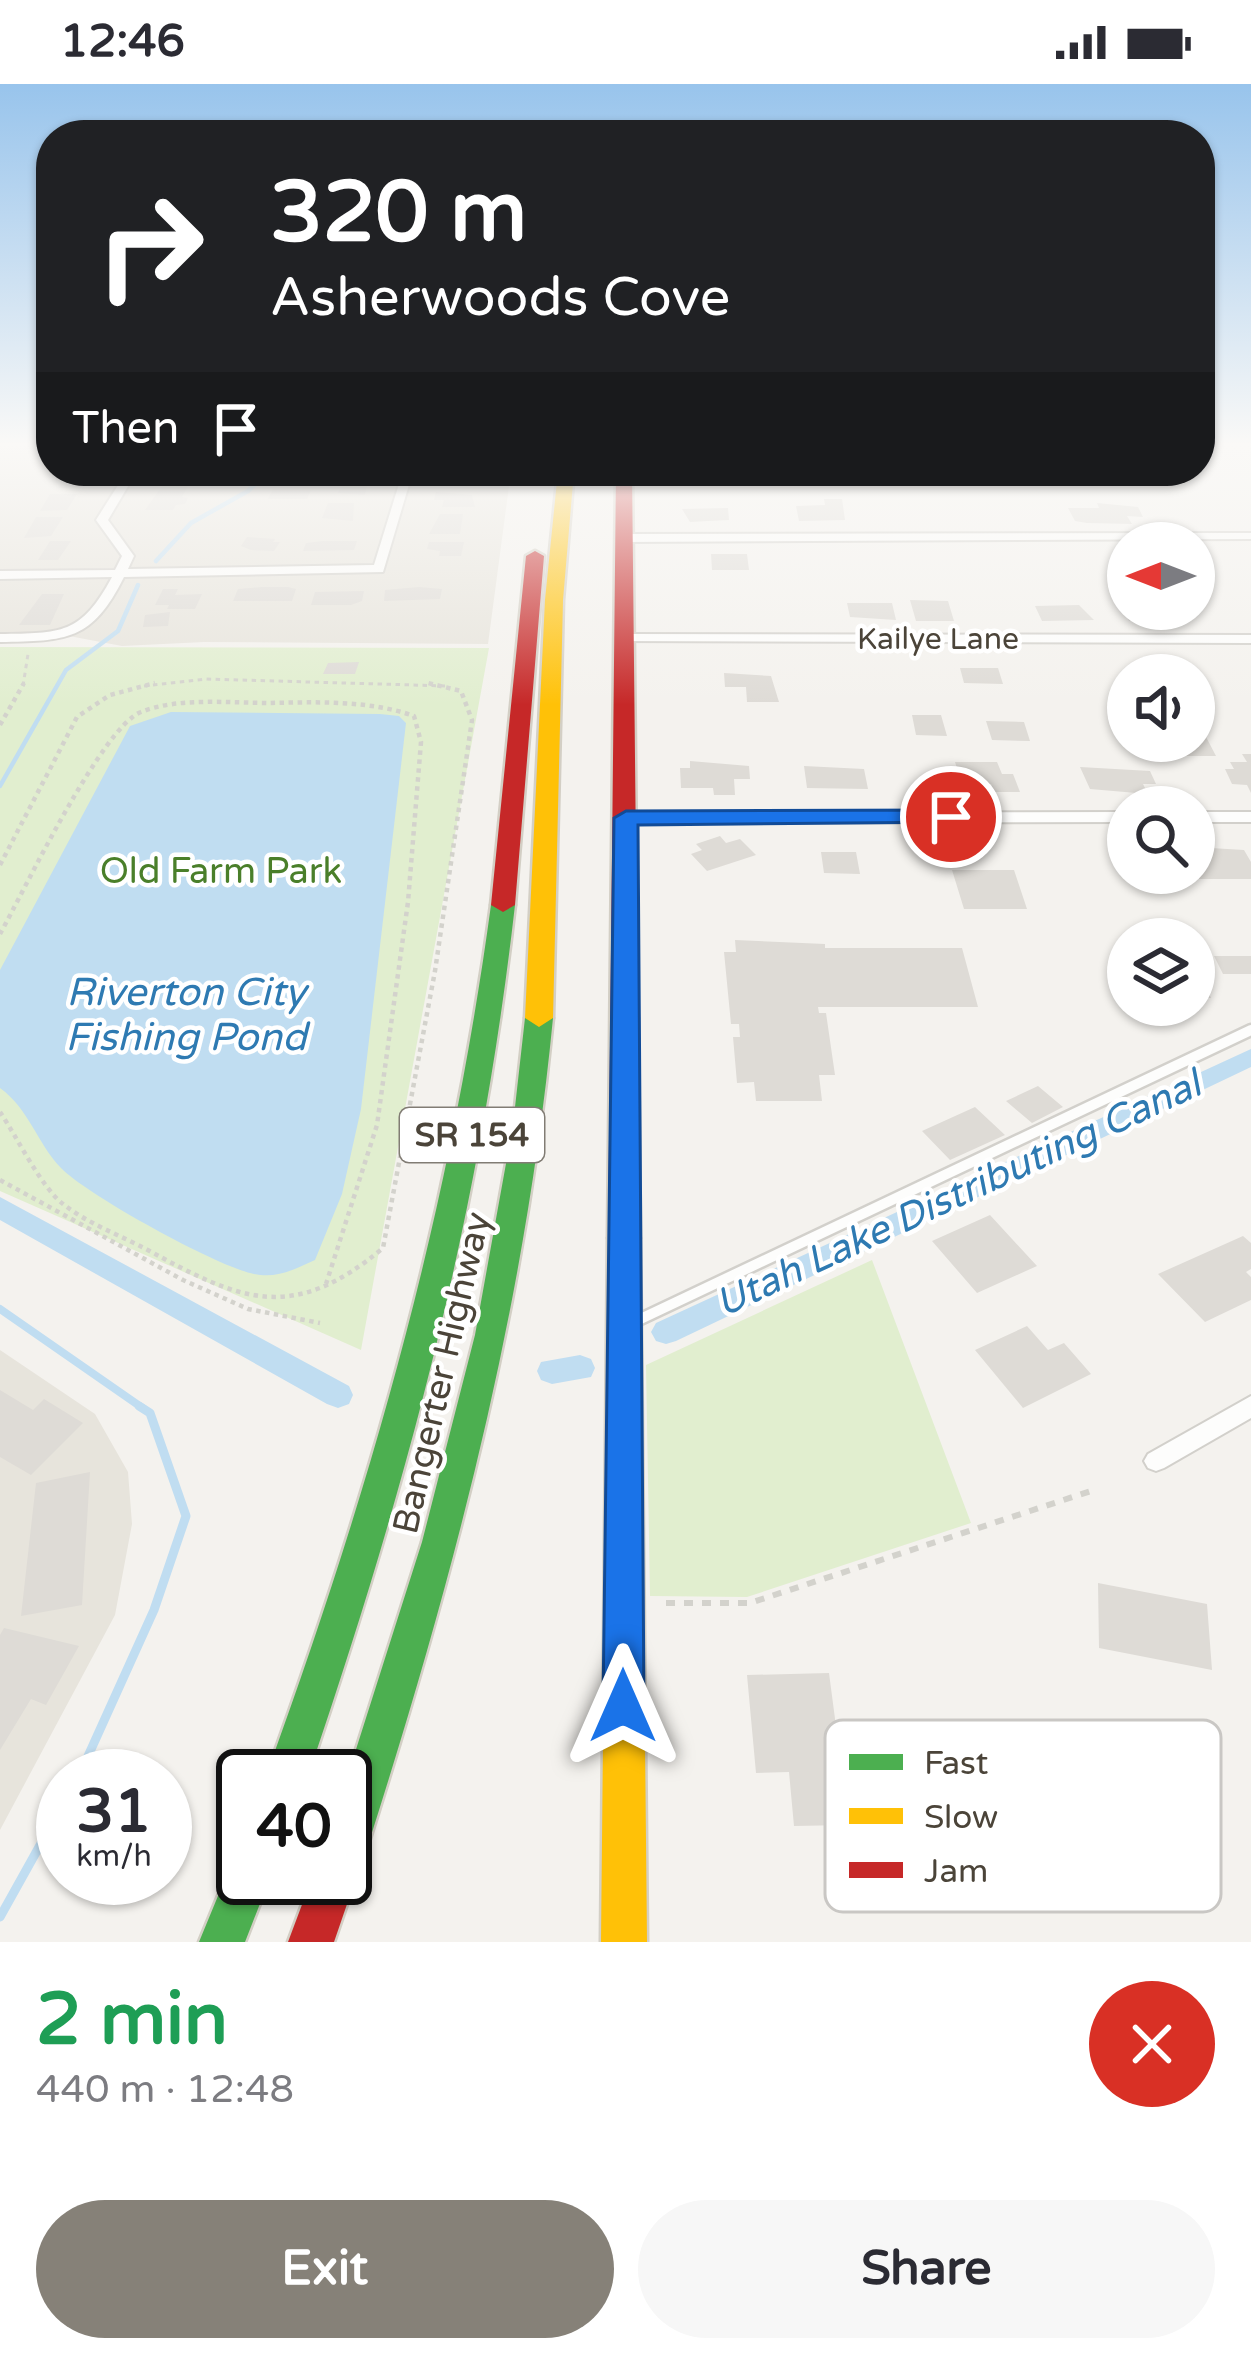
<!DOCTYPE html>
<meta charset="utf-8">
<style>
:root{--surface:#fff;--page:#f7f7f7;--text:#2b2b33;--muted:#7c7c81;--accent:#868178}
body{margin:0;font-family:"Varela Round",sans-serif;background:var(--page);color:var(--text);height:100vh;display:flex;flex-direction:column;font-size:45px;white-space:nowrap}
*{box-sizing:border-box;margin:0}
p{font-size:39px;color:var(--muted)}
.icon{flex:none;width:66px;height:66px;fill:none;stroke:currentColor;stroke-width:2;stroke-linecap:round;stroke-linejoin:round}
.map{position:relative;height:1858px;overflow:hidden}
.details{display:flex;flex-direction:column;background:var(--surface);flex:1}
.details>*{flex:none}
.guide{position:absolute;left:36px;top:36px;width:1179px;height:366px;border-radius:48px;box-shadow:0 3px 9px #0004;background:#202124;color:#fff;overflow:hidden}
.needle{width:78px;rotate:270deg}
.buttons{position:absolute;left:1107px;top:438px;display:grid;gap:24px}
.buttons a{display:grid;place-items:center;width:108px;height:108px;border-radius:50%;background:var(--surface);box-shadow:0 3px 9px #0004;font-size:60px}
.speed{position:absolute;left:36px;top:1665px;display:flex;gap:24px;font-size:60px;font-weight:700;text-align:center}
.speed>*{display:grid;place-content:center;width:156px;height:156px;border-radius:50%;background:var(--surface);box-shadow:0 3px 9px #0004;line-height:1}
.speed small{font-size:30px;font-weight:400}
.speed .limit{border:6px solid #111;border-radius:18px;background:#fff;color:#111}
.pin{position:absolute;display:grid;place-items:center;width:102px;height:102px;color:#fff;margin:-51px;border:6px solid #fff;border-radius:50%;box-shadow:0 3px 12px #0007}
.me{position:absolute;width:132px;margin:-66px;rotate:0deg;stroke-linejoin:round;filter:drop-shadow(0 0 9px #0008)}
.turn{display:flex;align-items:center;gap:42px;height:252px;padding:0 36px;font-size:54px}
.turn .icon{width:156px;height:156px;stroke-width:2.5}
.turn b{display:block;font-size:84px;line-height:102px}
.then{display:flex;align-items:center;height:114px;padding:0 36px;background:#0003;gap:24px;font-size:45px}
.round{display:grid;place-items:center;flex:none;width:126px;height:126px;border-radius:63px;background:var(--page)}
.headline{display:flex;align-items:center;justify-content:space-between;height:204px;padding:0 36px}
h1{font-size:72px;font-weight:700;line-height:90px;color:#1e9e55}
.cta{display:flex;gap:24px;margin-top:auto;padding:24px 36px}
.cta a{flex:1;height:138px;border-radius:72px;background:var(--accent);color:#fff;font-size:48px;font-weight:700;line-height:138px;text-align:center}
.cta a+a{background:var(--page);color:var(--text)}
.status{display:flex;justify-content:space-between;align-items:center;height:84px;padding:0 60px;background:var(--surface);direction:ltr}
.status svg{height:33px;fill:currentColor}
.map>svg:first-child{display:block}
</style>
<div class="status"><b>12:46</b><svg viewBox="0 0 49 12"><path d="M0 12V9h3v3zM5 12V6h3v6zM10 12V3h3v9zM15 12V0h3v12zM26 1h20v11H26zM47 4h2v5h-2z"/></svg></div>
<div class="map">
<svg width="1251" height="1858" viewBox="0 0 1251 1858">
<rect width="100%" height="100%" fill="#f4f2ee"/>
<path fill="#e7e4dc" d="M0,360H51V387H511L488,560L204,558L122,562L53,549H0Z
M0,1266L95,1330L128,1388L132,1440L115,1531L0,1746Z"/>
<path fill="#e1eecf" d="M0,563L489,564L361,1266L0,1107Z
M872,1176L971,1439L747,1513L650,1512L646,1281Z"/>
<path fill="#c0ddf1" d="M171,628L380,630L399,632L406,639L361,1025L342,1110L315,1176C295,1185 277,1195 254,1190C218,1183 87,1111 61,1084C37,1059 29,1025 0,1004V886L130,642Z"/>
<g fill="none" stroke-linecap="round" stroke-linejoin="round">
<path stroke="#c0ddf1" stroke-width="4.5" d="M156,477L191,439L248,407L269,387
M0,702L66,586L118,547L138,501"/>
<path stroke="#c0ddf1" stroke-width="8" d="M0,1225L144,1325"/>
<path stroke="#c0ddf1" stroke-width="9" d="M79,1692L154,1526L186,1432L150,1329L139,1322
M0,1833L63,1720"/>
<path fill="#c0ddf1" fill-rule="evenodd" d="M1251,965V983L676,1257L666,1260L656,1257L651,1248L656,1239Z
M0,1113L349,1302L353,1311L349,1320L338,1324L327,1320L0,1136Z
M580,1271L591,1275L595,1284L591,1293L552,1300L541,1296L537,1287L541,1278Z"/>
</g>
<path fill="#dedbd6" d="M68,387H91L82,403L58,404Z
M449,387H471L469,400H441Z
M344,395H368L365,411L338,409Z
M162,402H188L182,413L188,414L185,420L176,421L173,426H145Z
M273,405L311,406L307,415H268Z
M436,408L472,411L475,423H442L444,416H434Z
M50,410H77L67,426L40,427Z
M824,415H842L845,436L799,437L796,422L825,421Z
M328,419H354L353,437L322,434Z
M1097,419L1138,423L1143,433L1127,432L1132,440L1087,439L1075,437L1068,424H1099Z
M728,424L729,436L708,437L690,438L682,425Z
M440,430H463L460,450H429Z
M36,433H63L51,452L24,454Z
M247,453L275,455L273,458H280L274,467L251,466L241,462Z
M50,457H71L58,476H38Z
M323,457H357L354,466L303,467L306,459Z
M429,458H464L461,472H439L440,467L427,465Z
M711,470H747L749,486H712Z
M262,503H288L296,505L292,517H233L238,505Z
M419,503L442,505L440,515L384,517L385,506Z
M163,505H178L175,511L202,510L195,525H167L169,521H155Z
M364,507L362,517L351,521H311L315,508Z
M42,510H64L50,541H19Z
M910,516L948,517L954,537H916Z
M847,519H892L896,536L850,533Z
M1079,521L1094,536L1042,537L1035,522Z
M1123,525H1186L1193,536L1145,531L1148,537H1129Z
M170,528L168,542L143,543L145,531Z
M359,578L355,590H323L328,579Z
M960,584H998L1003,600L964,599Z
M724,589L771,592L779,618H747L746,603H725Z
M912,631H941L947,652L916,651Z
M986,637L1024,638L1030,657L992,656Z
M1194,649H1204L1216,672H1183L1176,657H1194Z
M1132,657H1161L1168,672H1138Z
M1242,670H1251V709L1247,701L1232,700L1225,685H1234L1230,678H1247Z
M690,677L749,682L750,695H734L735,711H714L713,704H681L680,684H690Z
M955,678H997L1002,690H1013L1020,708H994L991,700H962Z
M804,682L864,685L868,705L807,704Z
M1080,683L1150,687L1156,700H1143L1148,710L1090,705Z
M720,752L726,759L740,755L756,771L707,787L691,770L702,766L696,760Z
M1194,763L1244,766L1251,778V795H1199L1194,789Z
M821,768H856L860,790L824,789Z
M952,786H1014L1027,825H964Z
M1148,839H1178L1185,855H1155Z
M735,856L825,860V864H962L978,923H818L819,929H826L835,991H819L822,1017H756L754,998L737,999L733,953H740L739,940H731L724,868H736Z
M1214,872H1251V890H1223Z
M1194,876L1211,914H1194Z
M1038,1002L1063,1023L1032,1039L1006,1017Z
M975,1023L1005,1051L950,1076L922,1047Z
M990,1131L1037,1182L977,1209L932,1157Z
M1243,1152L1251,1159V1185L1246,1188L1251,1193V1216L1205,1238L1158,1190Z
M1027,1242L1048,1266L1064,1259L1091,1290L1023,1324L975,1266Z
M0,1306L33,1326L44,1315L83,1339L31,1391L0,1373Z
M90,1388L82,1521L21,1532L36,1399Z
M1098,1499L1207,1520L1212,1586L1099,1564Z
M4,1544L79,1562L46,1621L31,1615L0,1666V1551Z
M829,1589L837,1650H856L861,1688H839L846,1741L794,1742L789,1688L756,1689L747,1591Z"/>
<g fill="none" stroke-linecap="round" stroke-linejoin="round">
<defs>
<path id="lane" d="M632,1239L1251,946"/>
<path id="street" d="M127,387H137L108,436L134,472L128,485L374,481L403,387H413L383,488L124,493C92,557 67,557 0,558V550C61,549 81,551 112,493L0,495V487L115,486L122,472L96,436Z
M1251,449V455L623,458L617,454L623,450Z
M625,550L1251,551V559L620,557V551Z
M1128,728V738L626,739L618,734L626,729Z
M1194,728H1251V738H1194Z
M1251,1312V1334L1164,1384L1156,1387L1148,1384L1144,1377L1148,1370Z"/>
<path id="fast" d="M503,814L515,821C480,1129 408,1399 308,1692H266C372,1400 449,1130 491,821Z
M539,925L553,934C525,1222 455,1489 367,1764L360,1779L345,1786V1700L422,1458L475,1251L513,1041L525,934Z
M243,1774V1794H270L245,1858H199L232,1778Z"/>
<path id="slow" d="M558,387H574L563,516L553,934L539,943L525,934L545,516Z
M624,1142L635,1145L640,1154L647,1858H601L608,1154L613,1145Z"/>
<path id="jam" d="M616,387H632L640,1154L635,1163L624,1166L613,1163L608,1154Z
M535,467L544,472L515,821L503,828L491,821L526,472Z
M345,1776L356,1794L334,1858H288L312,1794H345Z"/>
</defs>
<use href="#lane" stroke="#d2d0cb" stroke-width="15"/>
<use href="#street" stroke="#d2d0cb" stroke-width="4"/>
<use href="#fast" stroke="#d3cfc5" stroke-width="5"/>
<use href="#slow" stroke="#d3cfc5" stroke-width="5"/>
<use href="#jam" stroke="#d3cfc5" stroke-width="5"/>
<path stroke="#d3d2cc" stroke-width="3" stroke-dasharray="4.5 4.5" stroke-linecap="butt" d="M23,602L28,570
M144,602L206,595L448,602"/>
<path stroke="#d3d2cc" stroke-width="4.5" stroke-dasharray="4.5 4.5" stroke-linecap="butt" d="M0,641L24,599
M0,781L77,633L110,611L155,599
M0,850C24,807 102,643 141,628C178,613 230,619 269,619C316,618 369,616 414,632L421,658L408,818L377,1041L326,1200
M0,1028C17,1053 41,1103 63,1120C87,1139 119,1151 146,1165C239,1216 291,1241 383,1164L435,887L472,636L461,607L428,599
M0,1096L183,1196L248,1225L320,1239"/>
<path stroke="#d3d2cc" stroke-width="6" stroke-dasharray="9 9" stroke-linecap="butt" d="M666,1519H750L1097,1405"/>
<use href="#lane" stroke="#fdfdfc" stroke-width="10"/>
<use href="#street" fill="#fdfdfc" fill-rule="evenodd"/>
<use href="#fast" fill="#4caf50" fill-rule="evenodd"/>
<use href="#slow" fill="#ffc107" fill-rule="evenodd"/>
<use href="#jam" fill="#c62828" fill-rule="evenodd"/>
</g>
<linearGradient id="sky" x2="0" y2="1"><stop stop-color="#98c4ec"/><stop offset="0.58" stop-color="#faf9f7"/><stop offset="1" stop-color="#faf9f7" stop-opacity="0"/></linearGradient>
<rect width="1251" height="621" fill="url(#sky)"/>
<path fill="#1a73e8" stroke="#114b97" stroke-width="3" d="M951,726L959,728V738L638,741L644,1622L638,1636L623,1642L609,1636L603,1622L614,734L626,727Z"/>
<g text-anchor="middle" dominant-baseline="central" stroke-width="9" stroke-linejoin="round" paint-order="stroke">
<g font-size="30" fill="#4b4439" stroke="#fff">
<text x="938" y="555">Kailye Lane</text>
</g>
<rect fill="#fff" stroke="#817c74" stroke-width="3" x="400" y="1024" width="144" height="54" rx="9"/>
<g font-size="33" font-weight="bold" fill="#4b4439">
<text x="472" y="1051">SR 154</text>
</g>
<g font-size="36" fill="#4a7f2a" stroke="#fff">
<text x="221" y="787">Old Farm Park</text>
</g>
<g font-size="36" fill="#4b4439" stroke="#fff">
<text transform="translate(442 1289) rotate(-77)">Bangerter Highway</text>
</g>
<g font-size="39" font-style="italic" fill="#2e7ab2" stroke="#fff">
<text x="186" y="908">Riverton City<tspan x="186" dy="45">Fishing Pond</tspan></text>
<text transform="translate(958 1110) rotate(-25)">Utah Lake Distributing Canal</text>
</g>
</g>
<rect x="825" y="1636" width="396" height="192" rx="18" fill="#fff" stroke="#c9c7c4" stroke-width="3"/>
<rect x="849" y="1670" width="54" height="16" fill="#4caf50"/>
<rect x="849" y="1724" width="54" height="16" fill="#ffc107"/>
<rect x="849" y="1778" width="54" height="16" fill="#c62828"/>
<g font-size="33" fill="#4b4439">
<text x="924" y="1690">Fast</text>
<text x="924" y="1744">Slow</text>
<text x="924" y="1798">Jam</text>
</g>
</svg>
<div class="buttons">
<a><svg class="needle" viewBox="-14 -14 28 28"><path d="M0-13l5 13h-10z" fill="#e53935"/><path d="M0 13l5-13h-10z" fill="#7c7c81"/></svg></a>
<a><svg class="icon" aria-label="sound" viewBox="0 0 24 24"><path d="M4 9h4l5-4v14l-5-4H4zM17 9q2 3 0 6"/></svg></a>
<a><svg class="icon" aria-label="search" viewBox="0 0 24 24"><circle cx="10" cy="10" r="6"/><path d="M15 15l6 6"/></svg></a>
<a><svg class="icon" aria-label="layers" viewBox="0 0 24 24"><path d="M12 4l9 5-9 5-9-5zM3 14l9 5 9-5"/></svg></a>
</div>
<div class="speed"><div>31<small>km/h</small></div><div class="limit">40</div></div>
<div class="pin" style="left:951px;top:733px;background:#d93025"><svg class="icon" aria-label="arrive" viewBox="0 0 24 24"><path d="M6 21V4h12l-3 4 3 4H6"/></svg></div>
<svg class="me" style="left:623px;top:1622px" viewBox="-20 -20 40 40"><path d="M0-17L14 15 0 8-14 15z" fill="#1a73e8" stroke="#fff" stroke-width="4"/></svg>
<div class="guide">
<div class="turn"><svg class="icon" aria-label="right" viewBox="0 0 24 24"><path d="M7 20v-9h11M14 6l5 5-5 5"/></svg><div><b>320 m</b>Asherwoods Cove</div></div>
<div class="then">Then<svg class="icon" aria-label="arrive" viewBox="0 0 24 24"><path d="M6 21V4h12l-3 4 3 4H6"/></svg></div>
</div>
</div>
<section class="details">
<div class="headline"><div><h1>2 min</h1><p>440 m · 12:48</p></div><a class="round" style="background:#d93025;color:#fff"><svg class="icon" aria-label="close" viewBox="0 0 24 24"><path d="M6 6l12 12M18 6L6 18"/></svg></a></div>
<div class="cta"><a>Exit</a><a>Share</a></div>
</section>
